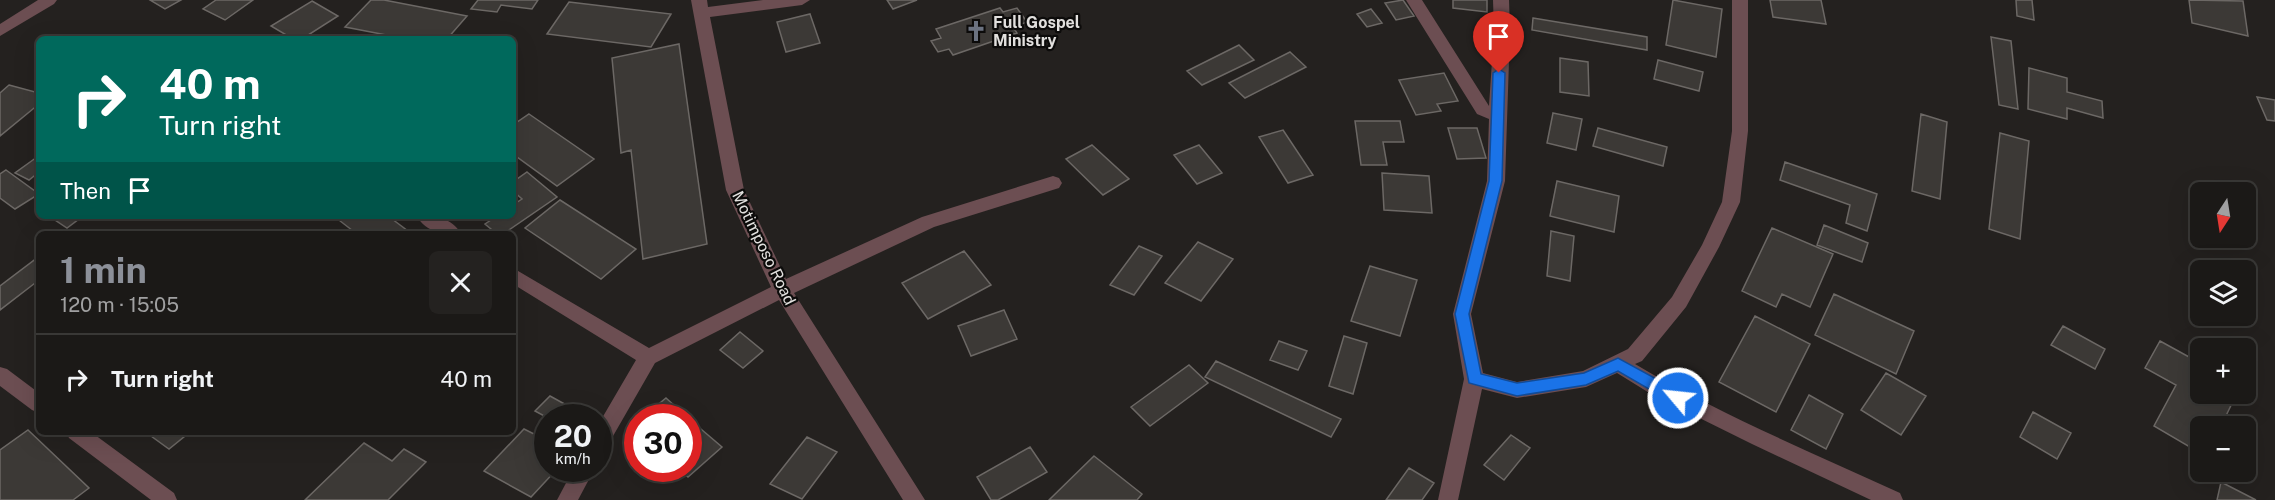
<!DOCTYPE html>
<meta charset="utf-8">
<style>
:root{--surface:#1b1917;--page:#242220;--text:#f1f3f6;--muted:#a0a0a1;--line:#393836;--accent:#8c9099}
body{margin:0;font-family:"Public Sans",sans-serif;background:var(--page);color:var(--text);height:100vh;display:flex;flex-direction:column;font-size:22px;white-space:nowrap}
*{box-sizing:border-box;margin:0}
p{font-size:20px;color:var(--muted)}
.icon{flex:none;width:33px;height:33px;fill:none;stroke:currentColor;stroke-width:2;stroke-linecap:round;stroke-linejoin:round}
.map{position:relative;flex:1;overflow:hidden}
.details{position:absolute;left:36px;top:231px;width:480px;height:204px;display:flex;flex-direction:column;background:var(--surface);border-radius:9px;box-shadow:0 6px 24px #0002,0 0 0 2px var(--line)}
.details>*{flex:none}
.banner{position:absolute;left:36px;top:36px;width:480px;height:183px;border-radius:9px;box-shadow:0 6px 24px #0002,0 0 0 2px var(--line);background:#00695c;color:#fff;overflow:hidden}
.needle{width:39px;rotate:192deg}
.fabs{position:absolute;left:2190px;top:182px;display:grid;gap:12px}
.fabs a{display:grid;place-items:center;width:66px;height:66px;border-radius:9px;background:var(--surface);box-shadow:0 6px 24px #0002,0 0 0 2px var(--line);font-size:30px}
.speed{position:absolute;left:534px;top:404px;display:flex;gap:12px;font-size:30px;font-weight:700;text-align:center}
.speed>*{display:grid;place-content:center;width:78px;height:78px;border-radius:50%;background:var(--surface);box-shadow:0 6px 24px #0002,0 0 0 2px var(--line);line-height:1}
.speed small{font-size:15px;font-weight:400}
.speed .limit{border:9px solid #d22;background:#fff;color:#111}
.pin{position:absolute;display:grid;place-items:center;width:51px;height:51px;color:#fff;margin:-62px -26px;border-radius:50% 50% 50% 0;rotate:-45deg;box-shadow:0 0 6px #0007}
.pin .icon{rotate:45deg}
.me{position:absolute;width:66px;margin:-33px;rotate:298deg;stroke-linejoin:round;filter:drop-shadow(0 0 4px #0008)}
.turn{display:flex;align-items:center;gap:21px;height:126px;padding:0 24px;font-size:27px}
.turn .icon{width:78px;height:78px;stroke-width:2.5}
.turn b{display:block;font-size:42px;line-height:51px}
.then{display:flex;align-items:center;height:57px;padding:0 24px;background:#0003;gap:12px;font-size:22px}
.round{display:grid;place-items:center;flex:none;width:63px;height:63px;border-radius:9px;background:var(--page)}
.overview{display:flex;align-items:center;justify-content:space-between;height:102px;padding:0 24px}
h1{font-size:36px;font-weight:700;line-height:45px;color:var(--accent)}
ul{padding:0;list-style:none}
li{display:flex;align-items:center;gap:18px;height:90px;padding:0 24px;border-top:2px solid var(--line)}
li div{flex:1}
li b{display:block;font-size:22px}
li em{font-style:normal}
.map>svg:first-child{display:block}
</style>
<div class="map">
<svg width="2275" height="500" viewBox="0 0 2275 500">
<rect width="100%" height="100%" fill="#24211f"/>
<path fill="#3c3936" stroke="#6c6865" stroke-width="1.5" d="M150,0H181L165,9Z
M216,0H253L225,20L203,9Z
M371,0H384L467,16L447,39H407L345,27Z
M478,0H538L532,9L501,5L497,12L471,9Z
M887,0H917L893,9Z
M1403,0L1414,16L1396,20L1385,3Z
M1453,0H1487V12L1453,8Z
M1673,0L1722,9L1716,57L1666,45Z
M1770,0H1821L1826,24L1773,17Z
M2016,0H2032L2034,20L2017,16Z
M2189,0L2243,1L2248,36L2192,23Z
M312,1L338,16L302,39H293L271,26Z
M569,2L671,14L651,47L547,34Z
M1000,8L1003,12L1017,8L1027,22L1013,27L1017,33L953,55L949,49L938,52L931,41L941,38L936,29Z
M1371,9L1382,23L1367,27L1357,14Z
M810,14L820,43L786,52L777,22Z
M1533,18L1647,37V50L1532,30Z
M1991,37L2011,41L2018,109L1999,105Z
M679,44L707,244L643,259L631,150L621,153L612,58Z
M1239,45L1254,60L1202,85L1187,71Z
M1290,52L1306,67L1245,98L1229,83Z
M1560,58L1588,62L1589,96L1560,92Z
M1658,60L1703,72L1699,91L1654,79Z
M2029,68L2067,78V92L2102,101L2103,118L2067,108V119L2028,109Z
M1444,73L1458,101L1437,104L1441,111L1416,115L1399,80Z
M9,85L39,93V104L0,136V93Z
M2257,97L2275,100V121L2267,120Z
M1553,113L1582,119L1576,150L1547,143Z
M529,114L594,159L557,186L513,154V125Z
M1921,114L1947,122L1940,199L1912,191Z
M1355,121H1400L1404,142H1383L1387,165H1361Z
M1448,128H1477L1486,158L1457,159Z
M1598,128L1667,147L1663,166L1593,146Z
M1283,130L1313,175L1288,183L1259,137Z
M2000,133L2029,141L2020,239L1989,229Z
M1092,145L1129,179L1103,195L1066,159Z
M1199,145L1222,173L1197,184L1174,155Z
M37,157L39,158V172L29,180L15,173Z
M1785,162L1877,194L1867,231L1846,223L1850,205L1780,180Z
M6,170L39,194L15,209L0,198V174Z
M527,172L557,197L503,234H497L485,224L497,216H513V205L522,199L513,191V182Z
M1382,173L1429,176L1432,213L1384,210Z
M1557,181L1619,196L1614,232L1550,216Z
M560,200L636,249L601,279L525,228Z
M49,216H83L67,228Z
M337,216H388L412,234H357L335,217Z
M1824,225L1868,243L1862,262L1817,245Z
M1772,228L1833,254L1810,307L1782,294L1776,307L1742,291Z
M1551,231L1574,236L1570,281L1547,276Z
M1198,242L1233,259L1201,301L1165,283Z
M1139,246L1162,256L1134,295L1110,285Z
M964,251L991,285L928,319L902,283Z
M37,258L39,259V280L0,310V286Z
M1370,266L1417,280L1400,336L1351,321Z
M1834,294L1914,331L1896,374L1815,335Z
M1004,310L1017,339L971,356L958,326Z
M1755,316L1810,344L1776,412L1719,382Z
M2063,326L2105,349L2095,369L2051,345Z
M740,332L763,351L743,368L720,350Z
M1344,336L1367,343L1353,394L1329,386Z
M1279,341L1307,351L1298,370L1270,360Z
M2160,341L2200,363V393H2237L2221,426H2200V453L2154,426L2176,385L2145,368Z
M1216,361L1341,419L1331,437L1205,377Z
M1189,365L1208,383L1150,426L1131,407Z
M1886,373L1926,396L1901,435L1861,410Z
M1809,395L1843,414L1826,449L1791,430Z
M550,396L570,407L560,417L548,418L535,411Z
M666,398L687,417H643Z
M2033,412L2071,433L2057,459L2020,437Z
M688,418L722,447L688,477L677,468H688Z
M524,429L548,441V468H558L531,497L484,471Z
M28,430L89,488L73,500H0V450Z
M156,432H190L169,449L151,436Z
M1511,435L1530,448L1504,480L1484,465Z
M807,437L837,452L802,499L770,484Z
M364,443L392,461L404,449L426,462L388,500H305Z
M1030,447L1047,472L998,500H991L977,477Z
M1094,456L1142,494L1137,500H1049Z
M1409,468L1434,483L1422,500H1386Z
M2221,482L2256,500H2217Z"/>
<g fill="none" stroke-linecap="round" stroke-linejoin="round">
<path fill="#6c4e52" fill-rule="evenodd" d="M38,0H57L54,4L0,36V24Z
M691,0H707L708,7L763,0H810L802,5L710,17L744,190L786,279L922,217L1053,176L1059,178L1062,183L1059,188L934,227L794,293L925,500H903L779,300L655,363L605,450L598,453V425L636,360L513,284V268L649,348L771,287L726,190Z
M1406,0H1422L1489,106L1494,31L1493,0H1509L1510,31L1505,181L1471,314L1483,373L1517,382L1583,371L1628,349L1672,297L1702,245L1722,202L1732,131V0H1748V131L1740,202L1719,247L1686,307L1642,361L1635,364C1719,414 1811,452 1900,493L1903,500H1871L1752,444L1651,394L1617,373L1586,387L1517,398L1482,389L1458,500H1438L1464,379L1453,314L1487,181L1489,119L1477,114Z
M417,216C434,216 452,217 461,234C444,234 426,233 417,216Z
M0,367L7,369L39,393V413L32,410L0,386Z
M66,432H91L174,493L177,500H151L69,438Z
M574,468H595L578,500H557Z"/>
</g>
<path fill="#1a73e8" stroke="#114b97" stroke-width="1.5" d="M1499,69L1505,73L1502,181L1469,314L1481,374L1517,383L1584,373L1618,358L1684,394L1686,398L1684,403L1678,405L1673,403L1618,371L1586,385L1517,396L1469,383L1455,314L1489,181L1493,73Z"/>
<defs>
<symbol id="church-bare" viewBox="-9 -9 18 18"><path d="M-1.2-6h2.4v3.5h3.3v2.4h-3.3V6h-2.4V-.1h-3.3v-2.4h3.3Z" fill="#6b7280" stroke="#0c0b0a" stroke-width="2.5" paint-order="stroke"/></symbol>
</defs>
<g fill-rule="evenodd">
<use href="#church-bare" x="961" y="16" width="30" height="30"/>
</g>
<g text-anchor="middle" dominant-baseline="central" stroke-width="4.5" stroke-linejoin="round" paint-order="stroke">
<g font-size="16" font-weight="bold" fill="#e2e0de" stroke="#0c0b0a" text-anchor="start">
<text x="993" y="22">Full Gospel<tspan x="993" dy="18">Ministry</tspan></text>
</g>
<g font-size="16" fill="#e2e0de" stroke="#0c0b0a">
<text transform="translate(764 248) rotate(64)">Motimposo Road</text>
</g>
</g>
</svg>
<div class="fabs">
<a><svg class="needle" viewBox="-14 -14 28 28"><path d="M0-13l5 13h-10z" fill="#e53935"/><path d="M0 13l5-13h-10z" fill="#a0a0a1"/></svg></a>
<a><svg class="icon" aria-label="layers" viewBox="0 0 24 24"><path d="M12 4l9 5-9 5-9-5zM3 14l9 5 9-5"/></svg></a>
<a>+</a>
<a>−</a>
</div>
<div class="speed"><div>20<small>km/h</small></div><div class="limit">30</div></div>
<div class="pin" style="left:1499px;top:73px;background:#d93025"><svg class="icon" aria-label="arrive" viewBox="0 0 24 24"><path d="M6 21V4h12l-3 4 3 4H6"/></svg></div>
<svg class="me" style="left:1678px;top:398px" viewBox="-20 -20 40 40"><circle r="17" fill="#1a73e8" stroke="#fff" stroke-width="3"/><path d="M0-11L8 9 0 5-8 9z" fill="#fff"/></svg>
<div class="banner">
<div class="turn"><svg class="icon" aria-label="right" viewBox="0 0 24 24"><path d="M7 20v-9h11M14 6l5 5-5 5"/></svg><div><b>40 m</b>Turn right</div></div>
<div class="then">Then<svg class="icon" aria-label="arrive" viewBox="0 0 24 24"><path d="M6 21V4h12l-3 4 3 4H6"/></svg></div>
</div>
<section class="details">
<div class="overview"><div><h1>1 min</h1><p>120 m · 15:05</p></div><a class="round"><svg class="icon" aria-label="close" viewBox="0 0 24 24"><path d="M6 6l12 12M18 6L6 18"/></svg></a></div>
<ul>
<li><svg class="icon" aria-label="right" viewBox="0 0 24 24"><path d="M7 20v-9h11M14 6l5 5-5 5"/></svg><div><b>Turn right</b></div><em>40 m</em></li>
</ul>
</section>
</div>
